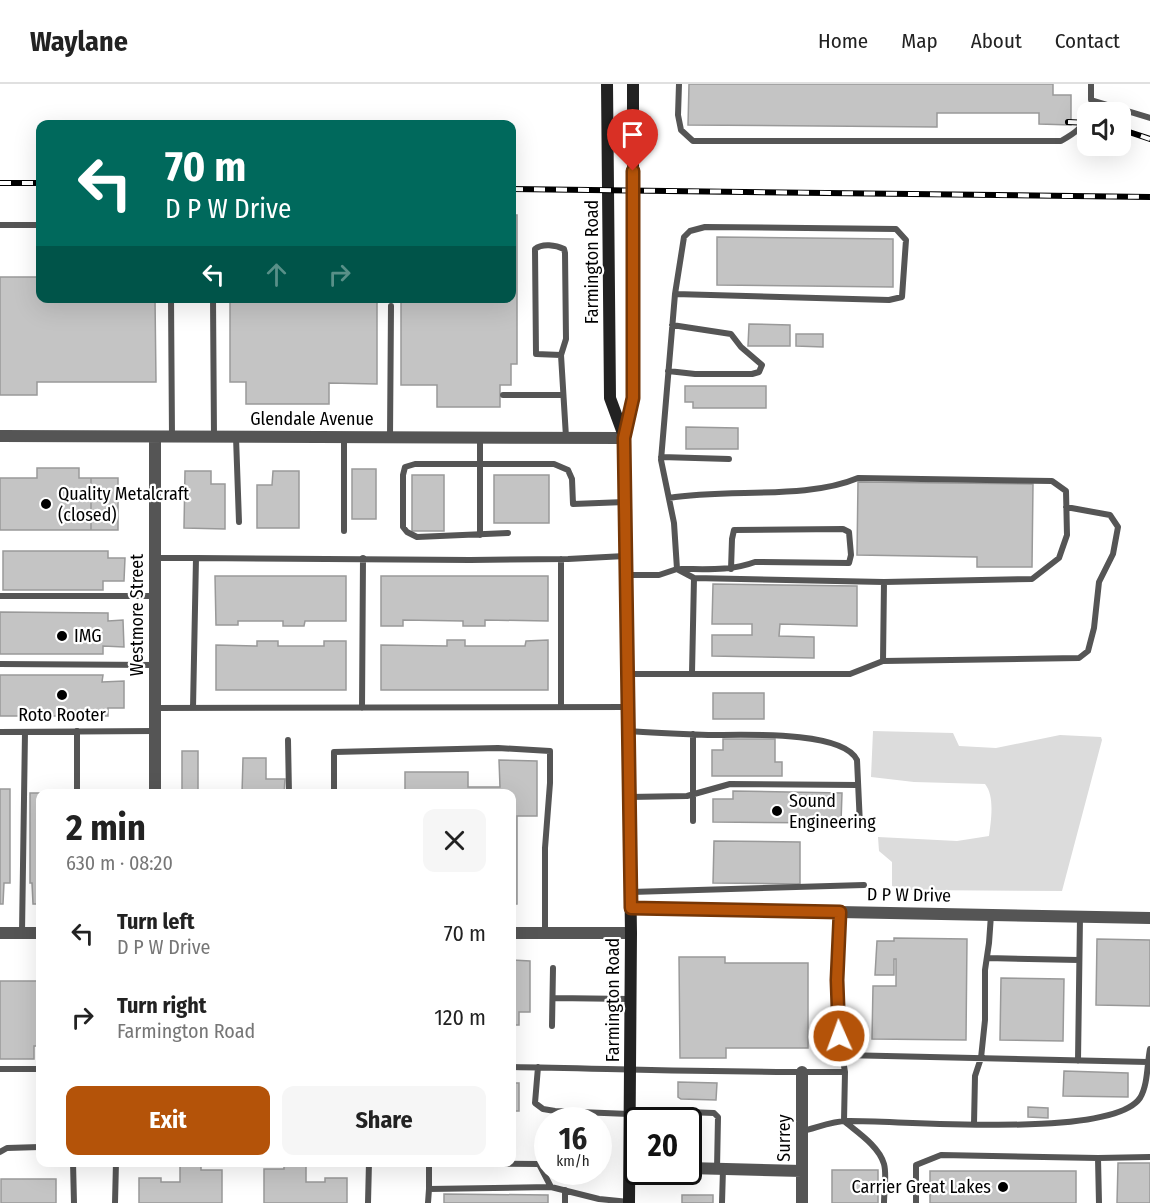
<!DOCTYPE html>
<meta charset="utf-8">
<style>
:root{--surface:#fff;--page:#f6f6f6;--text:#222;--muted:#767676;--line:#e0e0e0;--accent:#b45309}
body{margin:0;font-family:"Fira Sans Condensed",sans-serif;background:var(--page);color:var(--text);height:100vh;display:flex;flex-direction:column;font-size:22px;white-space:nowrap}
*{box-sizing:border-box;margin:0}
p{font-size:20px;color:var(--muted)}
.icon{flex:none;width:33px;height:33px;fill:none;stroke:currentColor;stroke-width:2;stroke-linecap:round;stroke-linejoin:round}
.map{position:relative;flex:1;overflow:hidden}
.sheet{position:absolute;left:36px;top:705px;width:480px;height:378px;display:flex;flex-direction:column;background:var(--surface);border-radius:12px;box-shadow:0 6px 24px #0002}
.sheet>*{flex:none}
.hud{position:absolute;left:36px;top:36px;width:480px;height:183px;border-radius:12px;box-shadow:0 6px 24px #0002;background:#00695c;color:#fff;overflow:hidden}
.controls{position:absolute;left:1077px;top:18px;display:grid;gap:12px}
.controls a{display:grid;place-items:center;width:54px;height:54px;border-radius:12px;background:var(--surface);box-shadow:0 6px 24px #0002;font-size:30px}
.speed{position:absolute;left:534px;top:1023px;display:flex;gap:12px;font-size:30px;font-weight:700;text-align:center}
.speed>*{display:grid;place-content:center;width:78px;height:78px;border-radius:50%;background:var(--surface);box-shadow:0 6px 24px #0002;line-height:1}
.speed small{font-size:15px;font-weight:400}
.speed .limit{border:3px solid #111;border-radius:9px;background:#fff;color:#111}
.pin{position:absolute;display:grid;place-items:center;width:51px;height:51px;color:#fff;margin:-62px -26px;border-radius:50% 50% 50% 0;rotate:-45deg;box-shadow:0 0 6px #0007}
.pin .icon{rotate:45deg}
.me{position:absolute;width:66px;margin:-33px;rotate:358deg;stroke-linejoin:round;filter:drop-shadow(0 0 4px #0008)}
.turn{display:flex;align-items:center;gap:21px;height:126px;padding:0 30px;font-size:27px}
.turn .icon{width:78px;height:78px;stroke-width:2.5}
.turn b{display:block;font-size:42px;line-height:51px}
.lanes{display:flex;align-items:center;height:57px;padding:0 30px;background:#0003;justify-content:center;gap:30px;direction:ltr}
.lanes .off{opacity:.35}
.round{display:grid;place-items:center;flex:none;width:63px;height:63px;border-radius:12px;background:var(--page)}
.overview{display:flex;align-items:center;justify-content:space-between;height:102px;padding:0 30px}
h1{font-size:36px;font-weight:700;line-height:45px}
.button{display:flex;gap:12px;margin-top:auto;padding:12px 30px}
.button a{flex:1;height:69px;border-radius:12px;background:var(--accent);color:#fff;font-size:24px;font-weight:700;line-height:69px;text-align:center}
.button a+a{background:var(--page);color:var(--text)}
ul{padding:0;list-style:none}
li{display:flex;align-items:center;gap:18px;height:84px;padding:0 30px}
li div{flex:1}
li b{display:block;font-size:22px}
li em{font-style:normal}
header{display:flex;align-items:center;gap:36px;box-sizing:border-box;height:84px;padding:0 30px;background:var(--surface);border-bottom:2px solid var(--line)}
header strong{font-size:28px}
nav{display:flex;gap:33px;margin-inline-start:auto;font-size:21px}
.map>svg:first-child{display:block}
</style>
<header>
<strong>Waylane</strong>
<nav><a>Home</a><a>Map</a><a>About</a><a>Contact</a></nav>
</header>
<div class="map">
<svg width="1150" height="1119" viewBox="0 0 1150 1119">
<rect width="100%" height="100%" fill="#fff"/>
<path fill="#dcdcdc" d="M873,647L953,649L959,662L996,664L1060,651L1101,653L1102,656L1062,807L907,806L892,802V778L879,767L878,753L957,757L989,752C991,737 995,712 985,700L914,698L871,693Z"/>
<path fill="#c4c4c4" stroke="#999" stroke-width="1.5" d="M689,0H1053V11H1071V41L1039,40V29H937V43L688,41Z
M512,131H517V280H511V301H500V323H437V301H401V214H512Z
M717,153L893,155V203L717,201Z
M0,193H40V214H155L156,298H37V311H0Z
M230,214H377V300L329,299V320H246V298H230Z
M749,240L790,241V262H748Z
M796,250H823V263L796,262Z
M685,302H766V324H693V318H685Z
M686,343L738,344V365H686Z
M37,384H79V394H91V446H0V394H37Z
M352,385H376V435H352Z
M185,387H211V400H225V445L184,444Z
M273,387H299V444H257V401H272Z
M412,391H444V447H412Z
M494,391H549V439H494Z
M91,394H118V446H91Z
M858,398L1033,400L1032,483H977V473L857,471Z
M3,467H108V474H125L124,497H103V506H3Z
M215,492H346V537H305L304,542H283V537H238V541H216Z
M381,492H548V537L485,536V542H463V537L403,536V542H381Z
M713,500L857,502V542L780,540L779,552L814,553V574L712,572V551H752V540H712Z
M0,528L108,529V537L123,536L124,563L103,562V570H0Z
M447,556H465V562H525L526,557L548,556V606H381V561L447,562Z
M257,557H278V562H324V557H346V606H216V561L257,562Z
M0,591H103L102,598L124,597V624H108V632H0Z
M713,609H764V635H713Z
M723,655H775V678H782V692H712V666H723Z
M182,667H198V706H182Z
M243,674H266V695H285L284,710H242Z
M499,676L537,677V732H517V820H512V710H405V688H468V703H500Z
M0,705H10V799H4L3,820H0Z
M733,707L842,709L841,739L713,738V715H733Z
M30,709H62L40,710V820H33L32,799H30Z
M714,757L800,758V800L713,799Z
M894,854L967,855L966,956L872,955L873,902H896V875H894V891H875L877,857H894Z
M1097,855L1150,856V922L1096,921Z
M679,873H725V879H808V964H726V974H680Z
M512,876L530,877V928H519V941H512Z
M1001,894L1064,895L1063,957L1000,956Z
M0,897H40V962H34V975H0Z
M1064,987L1128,989V1013L1063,1012Z
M678,998L717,999L716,1016L681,1015L678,1013Z
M512,999H519V1027H512Z
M1028,1023L1048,1024V1034L1028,1033Z
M1118,1079H1150V1119H1117Z
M180,1082H201V1086H222V1119H139V1094H161V1098H180Z
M284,1082H306V1098H325V1094H347V1119H264V1085H284Z
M832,1086H878V1119H832Z
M930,1087H1076V1119H930Z
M1,1095H56V1119H1Z
M444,1110L548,1111V1119H444Z
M682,1111H713V1119H682Z"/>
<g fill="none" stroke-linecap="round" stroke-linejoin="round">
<path stroke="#555" stroke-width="6" d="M679,0L678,31L681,46L693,57H1061C1075,49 1083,44 1088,29
M1091,0V16L1150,34
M0,141H40
M171,214L172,353
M213,214L214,353
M561,271L566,255L565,169L564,165C556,161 542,159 535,165L536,270L561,271L566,353
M668,287L695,290H752L759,288L762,281L741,263L731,250L672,241
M503,311H563
M236,353L239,438
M344,353V447
M390,353L391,222
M661,373L729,375
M669,414C728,404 806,416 858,394L1052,397L1066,407L1067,451L1059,474L1032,495L884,498L694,494L677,485
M508,449L417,453L407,448L403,443V391L405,383L415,380H554L568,386L572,395L573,420L625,418
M480,451V354
M155,474H196L193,624
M196,474L470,476L568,475L625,472
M561,475V623
M681,485C707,485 731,487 755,478L849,479L851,471L849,448L843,445L734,446L732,455L731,485
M626,491H659L677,485L674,439L661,376L675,210L684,153L690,147L705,143L896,145L906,156L902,213L889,216L675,210
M0,512H155
M883,577L884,498
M0,580L155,581
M692,589L694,494
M628,590H850L883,577L1079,574L1088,567L1094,544L1099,498L1113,470L1118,443L1110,431L1066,423
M154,624L628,623
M362,624L363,474
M628,647C656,649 684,650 711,651C741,651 843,646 857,676L860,741
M0,648L155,647
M288,656L289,710
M77,710V647
M334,710V668L498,664L550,667V699L545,764V849
M629,713L687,712L730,700L858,701
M693,737V650
M631,808L864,801
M840,829L838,896L839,952L845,988L844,1037C857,1048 879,1062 884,1080C887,1091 884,1107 884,1119
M22,849L25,648
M987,874L1079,876
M553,914L630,915
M552,942L553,884
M842,971L1148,978
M1078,977L1080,833
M512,983C623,985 734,989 845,988
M538,983L535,1019L543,1025L555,1027L629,1030
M0,985H40
M630,1026L714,1029L718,1033L717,1085
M974,1040L975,992L981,974L985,936V886L989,859L991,831
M802,1047C816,1044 832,1037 847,1037C899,1036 1111,1056 1140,1014C1148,1001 1147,980 1150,965
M0,1068L7,1064L40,1063
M1098,1074L1150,1073
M73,1078L74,1119
M429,1105V1079L539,1080L551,1103
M115,1119L116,1078
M368,1119L369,1078
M428,1119L429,1105L551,1103L599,1115L629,1118
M565,1119V1106
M722,1119L723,1085
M916,1119V1081L941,1071L1098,1074L1099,1119"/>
<path stroke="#555" stroke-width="12" d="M0,352L624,354
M155,353V710
M631,824L1150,834
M0,849H40
M512,849H631
M688,1084L802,1087
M802,1119V988"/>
<path stroke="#222" stroke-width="12" d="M607,0L610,314L624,352
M629,1119L631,849L624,354L633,314V0"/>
<defs>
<path id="rail" d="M1068,38L1088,39
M1120,45L1150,55
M0,99H40
M512,105L1150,113"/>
</defs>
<use href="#rail" stroke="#000" stroke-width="6"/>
<use href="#rail" stroke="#fff" stroke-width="4" stroke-dasharray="11" stroke-linecap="butt"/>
</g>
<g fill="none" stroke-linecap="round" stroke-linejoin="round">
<defs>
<path id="route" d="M633,87V314L624,354L631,824L840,828L837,896L839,952"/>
</defs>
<use href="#route" stroke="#753606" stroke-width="15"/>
<use href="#route" stroke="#b45309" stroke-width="10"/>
</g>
<g fill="#000" stroke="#fff" stroke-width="2">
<circle cx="46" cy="420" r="6"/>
<circle cx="62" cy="552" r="6"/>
<circle cx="62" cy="611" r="6"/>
<circle cx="777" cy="727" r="6"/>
<circle cx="1003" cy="1103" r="6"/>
</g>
<g text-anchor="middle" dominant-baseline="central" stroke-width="4.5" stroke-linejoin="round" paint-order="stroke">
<g font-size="18" fill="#000" stroke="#fff">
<text transform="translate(592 178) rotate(-90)">Farmington Road</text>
<text x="312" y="335">Glendale Avenue</text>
<text transform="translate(137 531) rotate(-90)">Westmore Street</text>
<text transform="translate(909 811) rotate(1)">D P W Drive</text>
<text transform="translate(613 916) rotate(-90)">Farmington Road</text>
<text transform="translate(784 1054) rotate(-90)">Surrey</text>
</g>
<g font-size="18" fill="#000" stroke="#fff" text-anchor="start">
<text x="58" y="410">Quality Metalcraft<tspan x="58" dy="21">(closed)</tspan></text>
<text x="74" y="552">IMG</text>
<text x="62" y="631" text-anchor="middle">Roto Rooter</text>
<text x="789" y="717">Sound<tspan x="789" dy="21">Engineering</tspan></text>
<text x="991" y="1103" text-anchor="end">Carrier Great Lakes</text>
</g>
</g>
</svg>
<div class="controls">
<a><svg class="icon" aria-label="sound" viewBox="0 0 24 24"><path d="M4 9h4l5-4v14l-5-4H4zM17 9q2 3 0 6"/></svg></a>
</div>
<div class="speed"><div>16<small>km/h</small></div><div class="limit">20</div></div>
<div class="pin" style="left:633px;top:87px;background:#d93025"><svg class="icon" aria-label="arrive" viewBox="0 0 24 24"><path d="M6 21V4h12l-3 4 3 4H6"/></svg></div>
<svg class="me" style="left:839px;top:952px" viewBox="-20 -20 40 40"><circle r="17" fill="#b45309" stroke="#fff" stroke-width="3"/><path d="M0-11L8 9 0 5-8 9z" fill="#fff"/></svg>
<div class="hud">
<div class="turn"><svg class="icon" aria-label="left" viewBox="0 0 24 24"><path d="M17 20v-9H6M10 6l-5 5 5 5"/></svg><div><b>70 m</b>D P W Drive</div></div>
<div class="lanes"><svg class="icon" aria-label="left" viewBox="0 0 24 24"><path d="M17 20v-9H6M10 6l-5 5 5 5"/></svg><svg class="icon off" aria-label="ahead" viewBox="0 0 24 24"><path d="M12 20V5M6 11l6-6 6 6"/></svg><svg class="icon off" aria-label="right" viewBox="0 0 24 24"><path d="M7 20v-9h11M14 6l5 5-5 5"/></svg></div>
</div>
<section class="sheet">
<div class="overview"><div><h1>2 min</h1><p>630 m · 08:20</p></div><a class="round"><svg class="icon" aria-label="close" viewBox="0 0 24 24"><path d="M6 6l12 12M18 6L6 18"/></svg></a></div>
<ul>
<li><svg class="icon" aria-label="left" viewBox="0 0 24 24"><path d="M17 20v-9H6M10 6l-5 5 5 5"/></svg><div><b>Turn left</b><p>D P W Drive</p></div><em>70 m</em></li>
<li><svg class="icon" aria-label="right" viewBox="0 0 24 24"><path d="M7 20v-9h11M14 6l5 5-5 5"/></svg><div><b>Turn right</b><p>Farmington Road</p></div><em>120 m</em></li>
</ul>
<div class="button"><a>Exit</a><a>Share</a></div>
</section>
</div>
